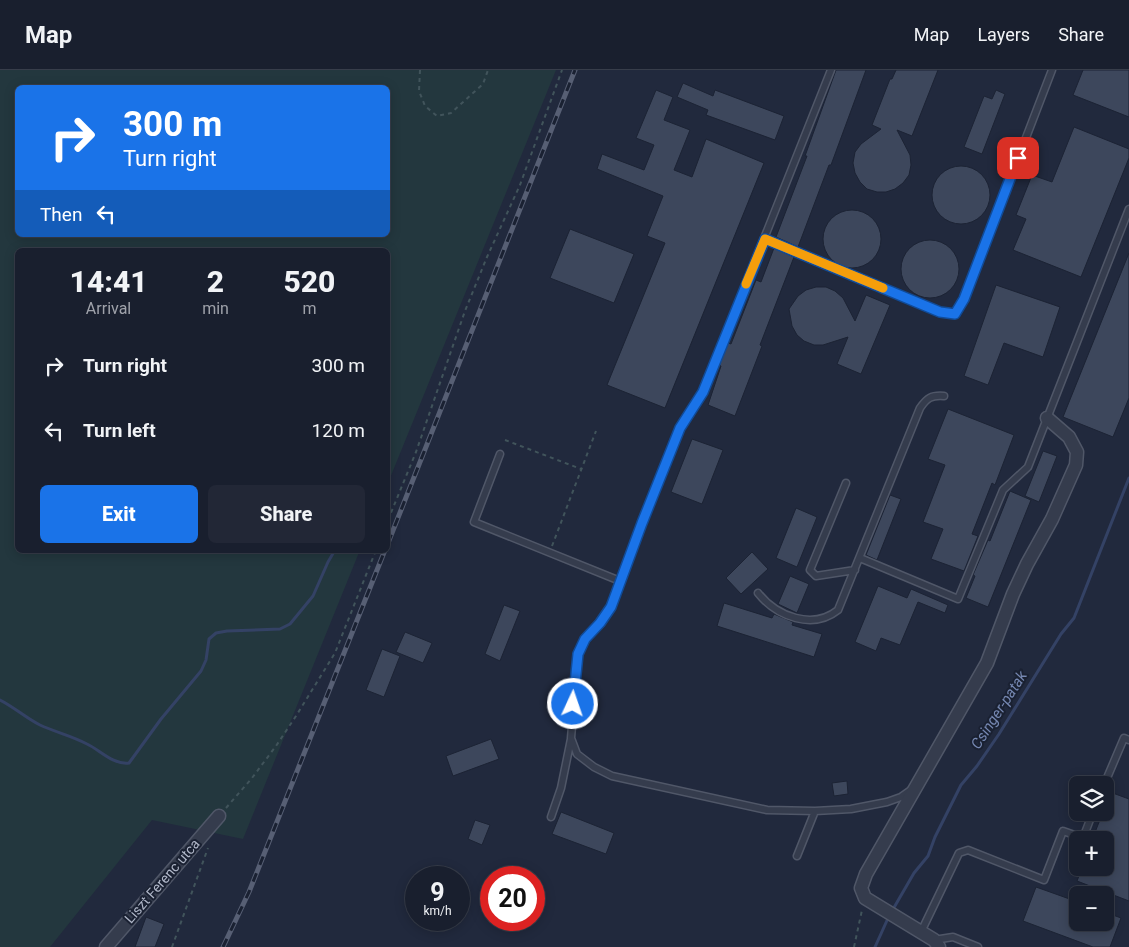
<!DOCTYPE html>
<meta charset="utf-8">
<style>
:root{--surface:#191f2e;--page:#222736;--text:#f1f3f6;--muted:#9fa2aa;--line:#373d4a;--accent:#1a73e8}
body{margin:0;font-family:Roboto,sans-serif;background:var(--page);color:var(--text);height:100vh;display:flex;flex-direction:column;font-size:19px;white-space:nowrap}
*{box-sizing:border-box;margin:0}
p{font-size:16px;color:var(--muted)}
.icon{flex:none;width:28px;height:28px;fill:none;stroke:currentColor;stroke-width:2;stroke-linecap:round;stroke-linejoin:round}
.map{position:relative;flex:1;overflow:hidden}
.drawer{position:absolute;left:15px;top:178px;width:375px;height:305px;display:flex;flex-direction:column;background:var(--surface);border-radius:8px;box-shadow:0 2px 12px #0003,0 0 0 1px var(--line)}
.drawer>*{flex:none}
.top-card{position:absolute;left:15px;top:15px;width:375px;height:152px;border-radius:8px;box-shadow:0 2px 12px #0003,0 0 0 1px var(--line);background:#1a73e8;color:#fff;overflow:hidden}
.controls{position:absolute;left:1069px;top:706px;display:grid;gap:10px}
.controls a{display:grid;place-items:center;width:45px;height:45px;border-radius:8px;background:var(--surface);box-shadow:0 2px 12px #0003,0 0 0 1px var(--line);font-size:25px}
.speed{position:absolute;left:405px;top:796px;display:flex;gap:10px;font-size:25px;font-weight:700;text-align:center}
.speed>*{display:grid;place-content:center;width:65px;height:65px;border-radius:50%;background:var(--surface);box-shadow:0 2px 12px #0003,0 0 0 1px var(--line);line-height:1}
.speed small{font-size:12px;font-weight:400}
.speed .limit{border:8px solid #d22;background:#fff;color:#111}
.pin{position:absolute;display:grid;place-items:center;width:42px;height:42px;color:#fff;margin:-21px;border-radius:10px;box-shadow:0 2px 8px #0006}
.me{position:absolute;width:55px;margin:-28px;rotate:3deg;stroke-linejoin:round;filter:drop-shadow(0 0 4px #0008)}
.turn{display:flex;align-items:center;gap:18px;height:105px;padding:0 25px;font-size:22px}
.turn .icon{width:65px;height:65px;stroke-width:2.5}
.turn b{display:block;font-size:35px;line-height:42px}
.then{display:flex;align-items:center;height:48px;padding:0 25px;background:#0003;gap:10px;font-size:19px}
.eta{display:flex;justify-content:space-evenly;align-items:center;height:85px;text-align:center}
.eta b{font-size:30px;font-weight:800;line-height:35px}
.primary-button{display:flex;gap:10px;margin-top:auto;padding:10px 25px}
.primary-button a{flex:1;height:58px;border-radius:8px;background:var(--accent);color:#fff;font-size:20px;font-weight:800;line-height:58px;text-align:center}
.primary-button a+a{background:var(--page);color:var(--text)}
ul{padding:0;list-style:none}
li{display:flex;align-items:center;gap:15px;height:65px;padding:0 25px}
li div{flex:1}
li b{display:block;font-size:19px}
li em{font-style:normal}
header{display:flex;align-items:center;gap:30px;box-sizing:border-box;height:70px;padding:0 25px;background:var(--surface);border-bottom:1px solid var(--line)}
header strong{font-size:24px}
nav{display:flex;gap:28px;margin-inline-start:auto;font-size:18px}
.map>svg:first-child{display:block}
</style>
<header>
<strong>Map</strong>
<nav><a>Map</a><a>Layers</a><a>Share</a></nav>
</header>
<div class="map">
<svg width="1129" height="877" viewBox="0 0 1129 877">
<rect width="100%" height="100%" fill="#21293d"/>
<path fill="#23373e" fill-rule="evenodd" d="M0,0H556L388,413V180H18V480H360L243,769L152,750L50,877H0ZM18,18H388V165H18Z"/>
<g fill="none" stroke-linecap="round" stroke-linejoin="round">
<path stroke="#344265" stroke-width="3" d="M0,630C14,637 26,648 40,655C55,662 72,666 87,674C100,680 113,695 129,693L161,649L201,601L206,590L209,569L216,563L227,561L280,559L290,554L313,526L328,492L335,480
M892,841L914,803L928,786L935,767L961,715L977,696L999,664L1061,564L1074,548L1129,408
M875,877L889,846"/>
</g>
<path fill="#3d475c" stroke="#1c2334" d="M836,0H866L831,95H829L798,177L776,167L807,86H805Z
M896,0H938L912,66L897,60L910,85L911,95L909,105L903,113L895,119L886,122H877L867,119L860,112L855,103L853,93L855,82L861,74L881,59L872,55L890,9H892Z
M1083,0H1129V47L1073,25Z
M683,13L713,26L715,20L784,46L775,70L706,45L708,40L677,27Z
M656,20L673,27L664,50L690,60L674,100L692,107L706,69L764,93L665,338L607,315L665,173L647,166L663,126L597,99L602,84L644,100L654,75L636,68Z
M996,20L1005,24L982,84L964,77L984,26L992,29Z
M1074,57L1129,79V88L1081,207L1013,180L1026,149L1016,145L1032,105L1052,112Z
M932 125a29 29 0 1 1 58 0a29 29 0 1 1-58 0Z
M823 169a29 29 0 1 1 58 0a29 29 0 1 1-58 0Z
M570,159L634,184L614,233L550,208Z
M901 199a29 29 0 1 1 58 0a29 29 0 1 1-58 0Z
M774,178L794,187L760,275L762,276L735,346L708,335L721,296L719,295L728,273L731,274L756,210L761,212Z
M1129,183V328L1113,367L1063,347Z
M996,215L1060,237L1043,287L1004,273L988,315L964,306Z
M816,217H826L835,221L843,228L855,251L866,225L890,235L861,304L837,294L848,267L823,275H814L804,271L797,265L792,256L789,239L798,226L806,220Z
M948,339L1014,365L995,415L992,413L972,464L978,466L964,501L931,489L943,459L923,452L945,395L928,389Z
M692,369L723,380L702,434L671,422Z
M1043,381L1057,386L1039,432L1025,426Z
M1010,421L1031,430L988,537L966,528L975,506L973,505L988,470L990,471Z
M890,425L901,429L877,490L866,485Z
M796,438L817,447L797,497L776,488Z
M752,482L768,499L741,524L726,508Z
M790,506L809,514L797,543L778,534Z
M878,516L907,528L911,519L948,535L945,543L918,532L900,575L881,568L876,581L855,572Z
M724,533L772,548L774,544L793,552L792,555L822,564L814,587L717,556Z
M504,535L520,541L500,591L485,584Z
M405,562L432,573L423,593L396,582Z
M382,579L400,586L384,627L366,620Z
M491,669L499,689L453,706L446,686Z
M847,711L848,724L834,726L832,713Z
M1110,722L1129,729V831L1077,811L1082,798H1105V770H1092L1103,742H1105V736Z
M561,742L614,763L606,784L552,764Z
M475,750L490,755L482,775L468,769Z
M1036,817L1078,832V852H1105V842L1121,848L1110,877H1093L1023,851Z
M146,847L164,854L155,877H135Z"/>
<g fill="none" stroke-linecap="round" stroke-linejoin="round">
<defs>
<path id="lane" d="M831,0L703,322L680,357L642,453L611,537L600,553L585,569L578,584L571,668L577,684L594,697L612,706L767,740L815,741L851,739L887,732L901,727L911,720
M765,169L940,242L955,244L964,229L1052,0
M500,384L474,452L620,511
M846,413L810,500L816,506L855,500
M860,488L958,529L1003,420L1028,397L1129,139
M758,523C777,547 813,560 838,540L920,338C927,328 931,325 944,326
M1104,715L1124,668L1129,670
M551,747L561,718L571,669
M797,786L815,741
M921,862L959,783L968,780L1044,810L1063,761L1083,768L1093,742
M934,870L953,867L978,877"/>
<path id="street" d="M106,877L219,746
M939,877L934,870L865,828L861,818L866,804L987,593L1013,524L1027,494L1052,449L1076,395L1077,382L1069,367L1047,348"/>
</defs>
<use href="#lane" stroke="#505768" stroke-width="9"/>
<use href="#street" stroke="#505768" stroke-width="15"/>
<path stroke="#41545b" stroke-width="2" stroke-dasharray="4 4" stroke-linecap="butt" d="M420,0L419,21L425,36L437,46L451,43L483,14L488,0
M505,370L581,399
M388,450L416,382L465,241L487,187L520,115L562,0
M552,476L596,361
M226,738L252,708L276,676L296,646L335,583L376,480
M172,877L208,778
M854,877L862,840"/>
<use href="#lane" stroke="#353c4d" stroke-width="6"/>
<use href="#street" stroke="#353c4d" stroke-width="12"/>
<defs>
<path id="rail" d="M388,473L575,0
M223,877L249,822L385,480"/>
</defs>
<use href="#rail" stroke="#575f74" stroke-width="5"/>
<use href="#rail" stroke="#1a2132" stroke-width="3" stroke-dasharray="9" stroke-linecap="butt"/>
</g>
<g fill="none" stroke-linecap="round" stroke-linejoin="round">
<defs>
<path id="route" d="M573,634L578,584L585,569L600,553L611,537L642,453L680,358L703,322L765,169L940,242L955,244L964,229L1018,88"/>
</defs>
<use href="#route" stroke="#114b97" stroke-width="12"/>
<use href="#route" stroke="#1a73e8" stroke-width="9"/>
<path stroke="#f59e0b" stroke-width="9" d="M746,214L765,169L883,218"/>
</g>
<g text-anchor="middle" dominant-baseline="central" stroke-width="4" stroke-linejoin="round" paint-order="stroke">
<g font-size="14" fill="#b0b7c8" stroke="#1a2132">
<text transform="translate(162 811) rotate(-49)">Liszt Ferenc utca</text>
</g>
<g font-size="15" font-style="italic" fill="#7688b2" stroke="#1a2132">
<text transform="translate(999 640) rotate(-57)">Csinger-patak</text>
</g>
</g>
</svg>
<div class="controls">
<a><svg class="icon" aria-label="layers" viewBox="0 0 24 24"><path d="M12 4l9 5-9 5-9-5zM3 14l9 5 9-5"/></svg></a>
<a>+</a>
<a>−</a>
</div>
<div class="speed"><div>9<small>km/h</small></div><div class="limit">20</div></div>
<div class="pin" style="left:1018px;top:88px;background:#d93025"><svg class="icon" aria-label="arrive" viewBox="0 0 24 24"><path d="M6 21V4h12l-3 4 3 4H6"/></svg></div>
<svg class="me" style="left:573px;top:634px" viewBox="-20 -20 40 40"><circle r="17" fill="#1a73e8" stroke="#fff" stroke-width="3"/><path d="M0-11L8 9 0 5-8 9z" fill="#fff"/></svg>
<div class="top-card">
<div class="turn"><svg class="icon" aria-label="right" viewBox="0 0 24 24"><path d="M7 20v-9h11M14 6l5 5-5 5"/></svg><div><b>300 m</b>Turn right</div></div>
<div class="then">Then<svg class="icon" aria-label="left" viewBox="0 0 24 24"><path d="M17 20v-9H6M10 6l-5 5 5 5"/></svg></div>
</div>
<section class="drawer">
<div class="eta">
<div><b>14:41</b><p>Arrival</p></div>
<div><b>2</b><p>min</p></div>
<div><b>520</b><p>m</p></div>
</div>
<ul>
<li><svg class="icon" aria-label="right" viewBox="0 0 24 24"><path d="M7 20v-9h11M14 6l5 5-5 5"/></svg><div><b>Turn right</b></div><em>300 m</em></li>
<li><svg class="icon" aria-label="left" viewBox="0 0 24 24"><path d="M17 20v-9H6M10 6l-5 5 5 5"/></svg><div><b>Turn left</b></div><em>120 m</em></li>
</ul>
<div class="primary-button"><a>Exit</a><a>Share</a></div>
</section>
</div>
